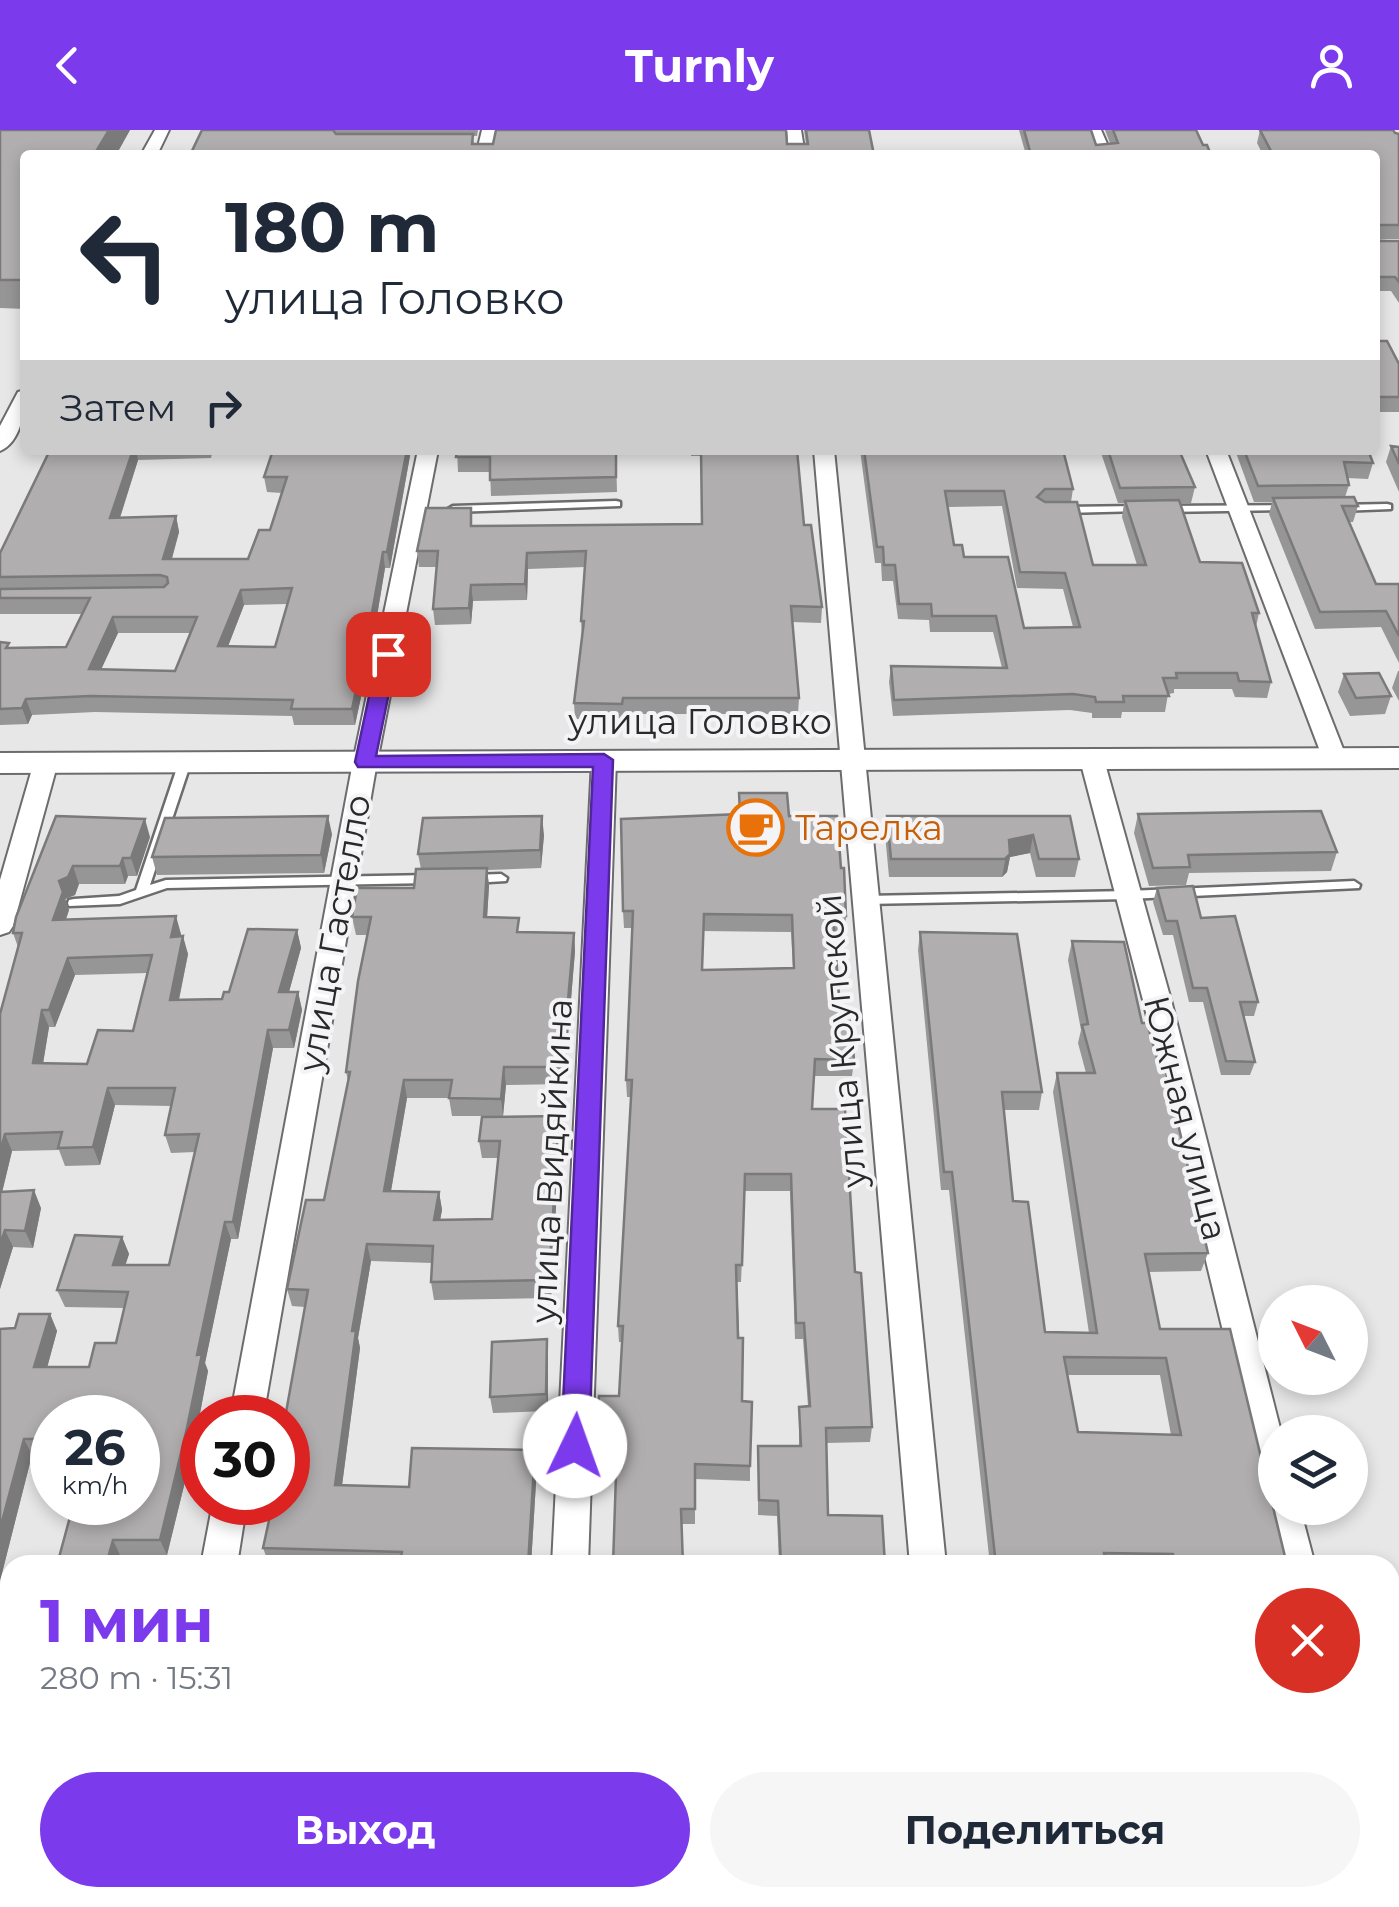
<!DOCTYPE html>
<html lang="ru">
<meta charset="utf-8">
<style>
:root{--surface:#fff;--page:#f6f6f7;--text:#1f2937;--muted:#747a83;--accent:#7c3aed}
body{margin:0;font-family:Montserrat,sans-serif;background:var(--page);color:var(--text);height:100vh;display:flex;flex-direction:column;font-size:38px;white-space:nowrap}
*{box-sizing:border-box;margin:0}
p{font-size:32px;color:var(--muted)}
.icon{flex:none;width:55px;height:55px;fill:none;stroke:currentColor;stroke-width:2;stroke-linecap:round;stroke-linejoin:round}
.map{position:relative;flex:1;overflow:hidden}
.sheet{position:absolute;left:0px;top:1425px;width:1400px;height:352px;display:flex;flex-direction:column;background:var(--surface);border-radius:30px 30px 0 0;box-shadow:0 5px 15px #0003}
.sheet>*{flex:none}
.hud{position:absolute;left:20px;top:20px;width:1360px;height:305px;border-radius:10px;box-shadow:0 5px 15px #0003;background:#fff;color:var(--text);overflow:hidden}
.needle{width:65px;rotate:312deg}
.controls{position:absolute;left:1258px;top:1155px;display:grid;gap:20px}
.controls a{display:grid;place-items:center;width:110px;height:110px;border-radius:50%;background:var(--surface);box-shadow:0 5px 15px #0003;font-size:50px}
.speed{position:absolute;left:30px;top:1265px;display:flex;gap:20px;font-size:50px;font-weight:700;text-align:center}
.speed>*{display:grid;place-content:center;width:130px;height:130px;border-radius:50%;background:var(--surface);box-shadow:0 5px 15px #0003;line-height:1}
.speed small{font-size:25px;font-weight:400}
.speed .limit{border:15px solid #d22;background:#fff;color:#111}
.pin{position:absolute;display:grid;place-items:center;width:85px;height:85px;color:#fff;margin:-42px;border-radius:20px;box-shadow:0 5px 15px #0006}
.me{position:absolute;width:110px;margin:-55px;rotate:3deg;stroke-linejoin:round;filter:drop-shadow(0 0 8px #0008)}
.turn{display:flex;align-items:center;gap:35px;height:210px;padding:0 40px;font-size:45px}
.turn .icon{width:130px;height:130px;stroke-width:2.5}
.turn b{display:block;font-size:70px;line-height:85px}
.then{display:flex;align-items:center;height:95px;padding:0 40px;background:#0003;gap:20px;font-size:38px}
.round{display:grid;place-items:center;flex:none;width:105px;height:105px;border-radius:52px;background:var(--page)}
.head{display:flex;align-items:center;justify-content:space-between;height:170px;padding:0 40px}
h1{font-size:60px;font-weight:700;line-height:75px;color:var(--accent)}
.cta{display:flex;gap:20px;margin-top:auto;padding:20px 40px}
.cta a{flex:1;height:115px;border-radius:60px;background:var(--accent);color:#fff;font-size:40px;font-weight:700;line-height:115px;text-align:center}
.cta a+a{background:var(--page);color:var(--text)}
header{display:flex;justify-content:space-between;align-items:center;height:130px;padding:0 40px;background:var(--accent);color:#fff;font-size:45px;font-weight:700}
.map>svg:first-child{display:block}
</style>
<header><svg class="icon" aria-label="back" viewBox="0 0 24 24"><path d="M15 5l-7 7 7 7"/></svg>Turnly<svg class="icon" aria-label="person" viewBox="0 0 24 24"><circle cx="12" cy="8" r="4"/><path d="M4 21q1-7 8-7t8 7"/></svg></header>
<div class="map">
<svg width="1399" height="1777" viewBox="0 0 1399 1777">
<rect width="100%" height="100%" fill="#e7e7e8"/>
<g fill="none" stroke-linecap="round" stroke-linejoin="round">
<defs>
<path id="lane" d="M616,371L620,372V376L453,382L448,379L453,376Z
M1387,374L1391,375V379L1339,381L1334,378L1339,375Z
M1288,375L1292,376V380L1164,382L1159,379L1164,376Z
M1138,376L1142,377V381L1064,383L1059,380L1064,377Z
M185,628L191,632L150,755L166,750L431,745L437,749L431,753L167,758L120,774L69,776L68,773L69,770L74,769L119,766L136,760L179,632Z
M501,744L507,748L506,751L472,753L466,749L472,745Z
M1354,751L1360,755L1359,758L1128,769L865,774L859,770L865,766L1128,761Z
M0,1622H10V1642H0Z"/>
<path id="street" d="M155,0H169L157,25H141Z
M482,0H496L492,25H476Z
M787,0H801L805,25H789Z
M1087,0H1101L1112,25H1096Z
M25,260C25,281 21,312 0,321V296L18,262Z
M418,320H438L377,632L263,1288H230L353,632Z
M814,320H834L946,1435H910Z
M1206,320H1226L1347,629L1343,634H1327L1323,629Z
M604,622L616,630L588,1435H552L592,630Z
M1092,622L1104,630L1171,870L1281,1302H1275V1361L1263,1357L1258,1346L1143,870L1080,630Z
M46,624L58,632L13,796L9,802L0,805V750L34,632Z
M1275,1365V1378H1300L1315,1435H1279L1266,1378Z
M213,1372H247L237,1435H201Z"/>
<path id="secondary" d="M1399,618V638L0,643V623Z"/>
</defs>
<use href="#lane" stroke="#6c6c6e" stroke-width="5"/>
<use href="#street" stroke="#6c6c6e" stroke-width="4"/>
<use href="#secondary" stroke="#6c6c6e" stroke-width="4"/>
<use href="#lane" fill="#fff" fill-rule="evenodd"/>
<use href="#street" fill="#fff" fill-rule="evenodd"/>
<use href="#secondary" fill="#fff" fill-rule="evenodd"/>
</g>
<path fill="#979696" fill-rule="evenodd" d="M0,0H130L116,25H25V179L0,178Z
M202,0H478L477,6H473L474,14H806L804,0H869L874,25H190Z
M1019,0H1091L1096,15L1110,13L1105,0H1196L1203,15L1211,25H1026Z
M1260,0L1399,4V109H1376L1399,111V173L1391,161H1375V25H1263L1257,13Z
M1375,211L1399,234V282H1375Z
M1391,316L1399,317V362L1386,332Z
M50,320H213L211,328L138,330L120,388L176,386L179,402L172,429H248L270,400L282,363L267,362L264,347L273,320H411L390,438H385L374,504L359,557L361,567L355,595H294L292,586L95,582L32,585L28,594L0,595V512L10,518L66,517L82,484H0V423ZM287,474L275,517L228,516L244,475ZM118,503H190L175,541L101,539Z
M457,320H627V324H616L617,362L491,366L490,342H458Z
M691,320H797L804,395L822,477L821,493L792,492L799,568L798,584H623V589H575L574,573L582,507L581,491L585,437L528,439L527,470L473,471L471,494L435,495L433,479L437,437H419L417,421L473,396L702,394L701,326H691Z
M860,320H1063L1073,359L1071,372L1093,435H1137L1122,387L1124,373H1118L1100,320H1179L1195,357L1191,373H1180L1200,432L1259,483L1256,497L1271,552L1267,568L1235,567L1232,559H1174V563L1168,564L1165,582H1122L1121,588H1092V583L1070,580L893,586L889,552L891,536L1002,538L993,502H930L929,490L898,489L893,451H882L881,433H875ZM1002,376L1017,458L1063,459L1073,497L1024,498L954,415L948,377Z
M1235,320H1368L1373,333L1368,349L1347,348L1349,355L1345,367L1358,376L1353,392H1349L1376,454H1399V533L1381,497L1315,499L1269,384L1272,372H1254Z
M1398,541H1399V571L1392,558Z
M1344,544L1391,566L1385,584L1350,586L1338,562Z
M739,684L789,686L841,738L846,786L845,803H834L841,891L854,930L852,946H814L812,979L855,1142L872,1297L870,1312L826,1313L828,1385L885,1435H779L777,1386L758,1385V1331L799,1316V1277L808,1276L803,1209H795L790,1061H745L741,1152H737L742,1271L750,1336V1351L695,1349V1394H681L617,1329H597L595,1313L619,1266L622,1212H619L618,1196L631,967H627L626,950L632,798H624L623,781ZM703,801L791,802L793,838L702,840Z
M1138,684L1337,722L1331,741L1189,743L1186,755L1149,756L1134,703Z
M56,686L150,707L137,746H128L125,754H79L75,765L65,769L69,780L66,790L181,804V807L188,824L179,870L222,869L297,800L301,818L289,862H298L302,880L294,918H273L238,1109H231L205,1233L208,1241L194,1315L167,1425H120L71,1383L66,1372H138V1288H52V1325H32L0,1451L15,1198L50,1184L57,1201L47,1237H89L116,1213L124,1178L65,1177L57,1160L122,1107L129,1124L125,1135H169L195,1022L171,1023L165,1005L171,976L115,975L100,1035L65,1036L59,1020L12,1021L2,1062L41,1078L33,1118L13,1117L0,1159V884L18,817L13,803ZM148,843L133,901L87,934H43L49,897H55L75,845Z
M887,686H1070L1079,729L1075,747H1036L1030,723L1010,727L1007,742L1002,747H889L885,704Z
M332,704L324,743L157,745L152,727Z
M544,705L541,738L487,740L489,756L487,787L521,802L574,803L575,821L564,954L506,955L503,986H452L449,968H407L391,1061L439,1062L442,1080L440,1090L492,1089L498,1028H482L479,1011L559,986L560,1004L551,1168L434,1170L431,1152L432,1133L371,1131L358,1208L360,1218L342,1355L409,1357L535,1320L537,1336L531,1435L269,1434L263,1418L288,1372L305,1177L292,1176L287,1159L324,1070L348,951L346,942L367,805H356L352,787L414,758L421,739L418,724Z
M1157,758L1201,788L1258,872L1254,886H1243L1255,932L1250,945H1221L1203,872H1189L1173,805H1163L1153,772Z
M920,802L1042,962L1039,980H1003L1013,1071L1045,1202L1089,1203L1053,962L1057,943H1086L1078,913L1081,900L1068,830L1072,811L1142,893L1208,1123L1201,1141L1148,1142L1160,1199L1287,1435H990L949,1060H941L918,820ZM1068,1245H1160L1171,1305L1078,1302Z
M548,1226V1281L493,1283L490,1267Z
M0,1516H10V1581H0Z"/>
<path fill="#7b7a7a" d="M109,0H130L116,25H94Z
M25,143V165L21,150Z
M133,320H136L138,330L115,403L110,388Z
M407,320H411L390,438L387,422Z
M176,386L179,402L167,445L163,429Z
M383,422L385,438L374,504L359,557L361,567L355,595L352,579L354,551Z
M527,423L528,439L527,470L525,454Z
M471,455L473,471L471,494L469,478Z
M241,460L244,475L222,532L218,516Z
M113,487L118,503L94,555L89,539Z
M26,569L32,585L28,594L22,578Z
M328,686L332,704L324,743L321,725Z
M542,686L544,705L541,738L540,720Z
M145,689L150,707L137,746L131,728Z
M1033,705L1030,723L1010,727L1007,742L1002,747L1009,710Z
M123,728L128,746L125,754L120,736Z
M73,736L79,754L75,765L65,769L59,751Z
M487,738L489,756L486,805L484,787Z
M63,762L69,780L59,808L53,790Z
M176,786L181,804L177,825L171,807Z
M297,800L301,818L284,880L279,862Z
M574,803L575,821L564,954L562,937Z
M183,806L188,824L175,888L170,870Z
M68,828L75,845L55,897L49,880Z
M298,862L302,880L294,918L289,900Z
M42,880L49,897L40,951L33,933Z
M268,900L273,918L238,1109L233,1092Z
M504,937L506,955L503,986L501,969Z
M404,950L407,968L388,1078L384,1061Z
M108,958L115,975L100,1035L93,1017Z
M559,986L560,1004L551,1168L549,1150Z
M5,1004L12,1021L0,1071V1022Z
M34,1060L41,1078L33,1118L25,1101Z
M439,1062L442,1080L437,1107L434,1090Z
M225,1092L231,1109L205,1233L208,1241L194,1315L167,1425L160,1410Z
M5,1100L13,1117L0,1159V1115Z
M122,1107L129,1124L120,1152L113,1135Z
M367,1114L371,1131L358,1208L360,1218L340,1371L335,1355L352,1201Z
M50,1184L57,1201L43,1253L34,1237Z
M547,1209L548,1226V1281L546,1264Z
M24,1309L32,1325L0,1451V1399Z
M535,1320L537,1336L531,1435H528Z
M113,1410L120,1425L118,1435H106Z"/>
<path fill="#b0aeaf" stroke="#7b7a7a" stroke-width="2.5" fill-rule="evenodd" d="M0,0H109L94,25H25V143L21,150H0Z
M202,0H333L336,4H473L472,14H493L496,0H786L787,14H808L806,0H869L874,25H190Z
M1024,0H1091L1096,15L1118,13L1113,0H1196L1203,15H1207L1211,25H1031Z
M1260,0H1393L1395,3L1399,4V95H1376V111H1399V152L1395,147H1375V25H1273Z
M1375,211H1387L1399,234V267H1375Z
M1391,316L1399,317V334Z
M50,320H133L110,388L176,386L163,429H248L259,400H270L287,347H264L273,320H407L387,422H383L371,488L354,551H358L352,579H291L293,570L90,566L26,569L22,578L0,579V512L9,513L6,518L66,517L90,468H0V459L164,457L168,453L167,447L160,445L0,447V423ZM292,458L275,517L218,516L241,460ZM113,487H197L175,541L89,539Z
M457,320H616V347L490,350V327H456Z
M701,320H797L804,395H811L822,477L791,476L799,568H623L622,574L574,573L584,491H581L586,421L527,423L525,454L471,455L469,478L433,479L438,421H417L426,378H471V396L702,394Z
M864,320H1063L1073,359H1045L1037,367L1045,372H1077L1093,435H1146L1125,371L1179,370L1200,432L1242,433L1259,483H1252L1271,552L1239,551L1237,543H1176L1177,548H1163L1169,566H1123L1124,572H1096L1095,567L1073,564L894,570L891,536L1007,538L996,486H932L931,474H899L895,435H884L883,417H877ZM945,361H1004L1020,442L1065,443L1080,497L1024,498L1008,427H964L962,415H954Z
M1108,320H1179L1195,357L1120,358Z
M1244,320H1368L1373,333L1344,332L1349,355L1258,356Z
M1354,367L1358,376H1342L1376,454H1399V506L1386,481L1320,482L1273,368Z
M1379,543L1391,566L1356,568L1344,544Z
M739,663H787L789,686H837L841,738H844L846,786H833L841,891H851L854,930L815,929L812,979H845L855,1142L861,1143L872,1297L826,1298L828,1385L882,1386L885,1435H781L778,1371L759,1370L758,1316H801L799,1277L810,1276L804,1193H796L791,1044H745L742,1135H736L738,1208H743L742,1271L752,1272L750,1336L695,1334V1379H681L683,1435H613L617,1314L595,1313L599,1266H619L623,1196H618L632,950H626L633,781H623L621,689L740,684ZM704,784L792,785L794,838L702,840Z
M1321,681L1337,722L1188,725L1190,737L1153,738L1138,684Z
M56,686L145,689L131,728H123L120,736H73L68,747L59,751L63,762L53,790L176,786L171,807L183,806L170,870L222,869L224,862H229L248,799L297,800L279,862H298L289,900H268L233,1092H225L197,1225L202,1224L187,1298L160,1410H113L106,1435H57L74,1372H138V1288H52V1309H24L0,1399V1199L15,1198L19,1184H50L34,1237H89L95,1213H116L128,1162L57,1160L75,1105L122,1107L113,1135H169L199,1004L165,1005L175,958H108L93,1017L58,1018L62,1002L5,1004L0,1022V884L22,803H13L16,787ZM152,825L133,901L98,900L87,934L33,933L42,880H49L68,828Z
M328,686L321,725L152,727L165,688Z
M542,686L540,720L418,724L423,688Z
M887,686H1070L1079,729H1039L1033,705L1009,710L1010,724L1005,729H891Z
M487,738L484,787L519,788L517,802L574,803L562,937H504L501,969L449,968L452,950H404L384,1061L439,1062L434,1090L492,1089L500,1011H479L482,987L559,986L549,1150L431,1152L433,1116L367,1114L352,1201H356L335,1355L409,1357L412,1318L535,1320L528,1435H400L402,1422L263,1418L273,1372H288V1288H285L308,1160L287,1159L306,1070H324L350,942H346L358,851L371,787H352L357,758H414L416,739Z
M1193,756L1201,788L1235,786L1258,872H1240L1255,932L1226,931L1207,858H1193L1177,791H1166L1157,758Z
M920,802L1017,804L1042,962H1002L1013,1071L1028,1072L1045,1202L1097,1203L1057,943H1095L1082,895L1088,894L1072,811L1124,812L1142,893H1147L1160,938H1165L1208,1123L1145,1124L1160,1199H1230L1287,1435H1175L1173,1424L1104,1423L1106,1435H996L952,1042H944ZM1064,1227L1166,1228L1181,1305L1078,1302Z
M34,1060L25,1101L5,1100L0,1115V1062Z
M547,1209L546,1264L490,1267L492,1212Z
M0,1516H10V1573H8L9,1567L0,1568Z
M406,1768H670V1777H406Z
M1356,1774L1399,1775V1777H1357Z"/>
<path fill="#7c3aed" stroke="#51269a" stroke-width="2.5" d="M388,519L397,524L376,626L604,624L613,630L589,1316L585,1325L575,1329L565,1325L561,1316L593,637H358L355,632L378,524Z"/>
<defs>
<symbol id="cafe-ring" viewBox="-11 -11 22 22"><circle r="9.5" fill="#f4f4f6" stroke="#e8710a" stroke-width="1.5"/><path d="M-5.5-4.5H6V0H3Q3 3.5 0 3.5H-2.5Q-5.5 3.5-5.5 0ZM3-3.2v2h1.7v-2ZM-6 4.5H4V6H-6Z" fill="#e8710a"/></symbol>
</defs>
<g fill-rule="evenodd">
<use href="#cafe-ring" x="724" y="666" width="63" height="63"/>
</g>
<g text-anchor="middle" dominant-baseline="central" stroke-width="8" stroke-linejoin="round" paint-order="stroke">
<g font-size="35" fill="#292929" stroke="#f4f4f6">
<text x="700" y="591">улица Головко</text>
<text transform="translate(334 803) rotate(-80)">улица Гастелло</text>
<text transform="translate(841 911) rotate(-95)">улица Крупской</text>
<text transform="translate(1186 988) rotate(76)">Южная улица</text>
<text transform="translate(551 1031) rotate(-87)">улица Видяйкина</text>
</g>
<g font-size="35" fill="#c56008" stroke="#f4f4f6" text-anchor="start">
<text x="795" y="697">Тарелка</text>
</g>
</g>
</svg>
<div class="controls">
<a><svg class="needle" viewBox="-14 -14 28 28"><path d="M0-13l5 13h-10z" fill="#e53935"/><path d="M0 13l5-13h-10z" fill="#747a83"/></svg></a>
<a><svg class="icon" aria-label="layers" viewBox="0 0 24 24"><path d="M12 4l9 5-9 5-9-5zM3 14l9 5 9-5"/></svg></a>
</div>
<div class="speed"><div>26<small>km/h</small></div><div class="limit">30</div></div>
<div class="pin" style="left:388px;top:524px;background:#d93025"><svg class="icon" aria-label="arrive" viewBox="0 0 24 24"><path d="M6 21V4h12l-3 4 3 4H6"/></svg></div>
<svg class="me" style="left:575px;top:1316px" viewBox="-20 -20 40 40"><circle r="19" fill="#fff"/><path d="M0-13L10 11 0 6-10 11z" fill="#7c3aed"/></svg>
<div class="hud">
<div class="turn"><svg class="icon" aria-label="left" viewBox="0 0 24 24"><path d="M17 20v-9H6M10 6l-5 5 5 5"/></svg><div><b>180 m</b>улица Головко</div></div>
<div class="then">Затем<svg class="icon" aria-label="right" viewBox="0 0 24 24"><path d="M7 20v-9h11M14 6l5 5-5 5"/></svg></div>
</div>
<section class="sheet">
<div class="head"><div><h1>1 мин</h1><p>280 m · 15:31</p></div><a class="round" style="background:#d93025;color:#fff"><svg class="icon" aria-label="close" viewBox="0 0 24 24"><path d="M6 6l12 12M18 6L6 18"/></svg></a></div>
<div class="cta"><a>Выход</a><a>Поделиться</a></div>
</section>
</div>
